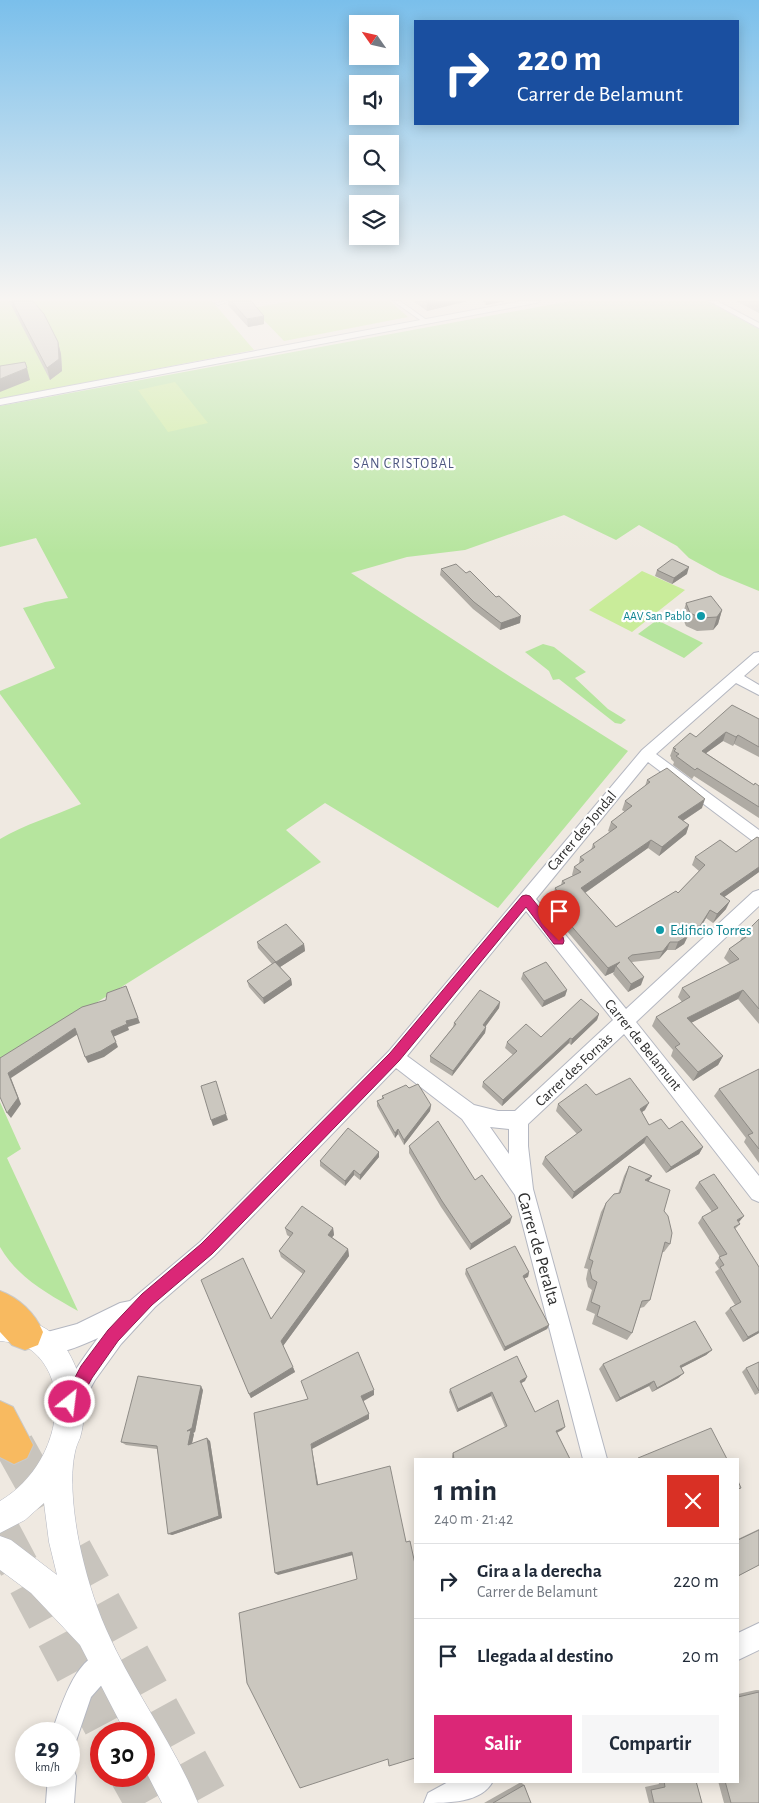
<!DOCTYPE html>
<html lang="es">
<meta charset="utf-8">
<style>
:root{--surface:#fff;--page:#f6f6f7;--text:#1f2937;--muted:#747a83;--line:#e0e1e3;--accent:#db2777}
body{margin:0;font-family:"Alegreya Sans",sans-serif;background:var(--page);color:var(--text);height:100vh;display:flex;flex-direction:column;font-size:19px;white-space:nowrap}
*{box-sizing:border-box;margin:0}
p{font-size:16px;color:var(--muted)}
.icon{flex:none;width:28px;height:28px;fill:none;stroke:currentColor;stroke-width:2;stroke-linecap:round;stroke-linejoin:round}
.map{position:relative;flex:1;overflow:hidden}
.sheet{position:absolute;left:414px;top:1458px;width:325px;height:325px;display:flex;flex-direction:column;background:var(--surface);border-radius:0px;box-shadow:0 2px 12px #0003}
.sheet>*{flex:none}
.hud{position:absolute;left:414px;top:20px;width:325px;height:105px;border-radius:0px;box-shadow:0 2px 12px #0003;background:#1a4fa0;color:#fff;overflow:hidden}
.needle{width:32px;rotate:304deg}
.controls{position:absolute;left:349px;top:15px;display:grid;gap:10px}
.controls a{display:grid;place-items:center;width:50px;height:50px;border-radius:0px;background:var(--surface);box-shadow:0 2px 12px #0003;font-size:25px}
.speed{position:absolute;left:15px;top:1722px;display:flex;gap:10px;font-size:25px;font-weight:700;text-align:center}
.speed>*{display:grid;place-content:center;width:65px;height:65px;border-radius:50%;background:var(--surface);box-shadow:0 2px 12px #0003;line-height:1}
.speed small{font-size:12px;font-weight:400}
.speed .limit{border:8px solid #d22;background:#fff;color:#111}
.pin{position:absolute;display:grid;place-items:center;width:42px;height:42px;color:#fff;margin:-51px -21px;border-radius:50% 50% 50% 0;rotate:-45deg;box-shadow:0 0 5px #0007}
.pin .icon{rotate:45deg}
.me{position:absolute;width:55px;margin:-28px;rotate:29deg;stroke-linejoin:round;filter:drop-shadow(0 0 4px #0008)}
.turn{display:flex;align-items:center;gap:18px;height:105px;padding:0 20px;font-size:22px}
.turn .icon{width:65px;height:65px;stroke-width:2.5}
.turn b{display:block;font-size:35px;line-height:42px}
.round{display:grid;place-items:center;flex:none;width:52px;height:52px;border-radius:0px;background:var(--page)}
.summary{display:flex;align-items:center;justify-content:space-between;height:85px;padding:0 20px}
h1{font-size:30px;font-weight:600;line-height:38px}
.action{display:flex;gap:10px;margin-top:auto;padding:10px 20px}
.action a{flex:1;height:58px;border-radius:0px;background:var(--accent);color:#fff;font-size:20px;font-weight:600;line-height:58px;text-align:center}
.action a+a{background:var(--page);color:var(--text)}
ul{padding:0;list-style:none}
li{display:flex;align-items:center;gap:15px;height:75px;padding:0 20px;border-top:1px solid var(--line)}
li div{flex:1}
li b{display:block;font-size:19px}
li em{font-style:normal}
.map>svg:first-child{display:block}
</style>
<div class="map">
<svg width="759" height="1803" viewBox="0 0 759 1803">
<rect width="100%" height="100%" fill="#efe9e1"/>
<path fill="#b6e59e" d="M570,301H707L759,329V591L720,575L689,558L677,546L639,525L616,540L564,515L465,550L407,557L351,573L503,672L628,751L498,908L325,803L286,830L321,862L0,1063V839C25,824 54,816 81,804L0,694V691L55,668L23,608L45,602L68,598L36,538L0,547V406Z
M657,620L703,643L684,658L638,634Z
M543,644L554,647L586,672L575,678L608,709L626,720L621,724L615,723L559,679L553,680L549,671L525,652Z
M0,1102L21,1149L7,1158L78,1311C48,1294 18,1278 0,1247Z"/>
<path fill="#c9ec9a" d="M0,301H212L254,350L0,399Z
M291,301H390L408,317L284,341L252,308Z
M175,382L208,423L168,432L138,390Z
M642,571L685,590L632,632L589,610Z"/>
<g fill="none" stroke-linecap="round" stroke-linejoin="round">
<path stroke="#c8c4bd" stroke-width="40" stroke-dasharray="40 20" stroke-linecap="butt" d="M14,1445L47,1504
M0,1531L108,1734
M72,1550L211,1803
M130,1776L145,1803"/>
<defs>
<path id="pedestrian" d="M229,301L218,305L215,303Z
M393,301H400L428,321L423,322Z
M709,301H717L759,323V328Z"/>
<path id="minor" d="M522,301H540L536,303L0,405V399Z
M759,652V663L744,676L759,685V695L736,683L656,754L759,830V844L754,842L648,762L536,899L626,1009L753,892L759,890V906L636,1022L759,1176V1202L752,1199L624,1034L528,1124V1146L533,1189L607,1459H583L515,1195L462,1119L396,1068L214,1256L155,1307L121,1344L95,1380L78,1410L70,1413L62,1410L59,1402C68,1379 83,1358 98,1338C80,1346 55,1358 36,1351L33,1343L36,1335L77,1324L120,1303L130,1301L200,1242L389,1051L642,750L754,653ZM526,911L613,1020L515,1111H498L474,1105L407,1056ZM490,1127L509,1129V1154Z
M759,1623V1650L738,1660V1633Z
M105,1649L114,1653L118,1662L114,1671L91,1697L75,1744L69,1746V1734H51C63,1703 72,1663 105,1649Z
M69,1765L72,1766L76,1776L74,1803H46L48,1776H69Z
M450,1781H493C482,1803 448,1803 424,1803L428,1793Z"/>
<path id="tertiary" d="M0,1315C30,1318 57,1328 71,1357C84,1382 88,1410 80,1438C78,1442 76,1447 75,1452C69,1477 74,1517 79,1542C85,1571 94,1602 106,1629C132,1689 173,1742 198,1803H162L144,1768V1734H126L80,1645L31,1593L0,1570V1536L11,1540L57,1575L49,1542L44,1503L25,1520L0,1533V1501C39,1478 62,1431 54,1387C50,1369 39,1353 23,1345C16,1342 7,1342 0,1341Z"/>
<path id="trunk" d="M0,1291C19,1298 35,1313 43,1332L38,1345L25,1350L12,1345L0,1332Z
M0,1401L13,1407L33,1445L27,1458L14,1464L0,1457Z"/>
</defs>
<use href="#pedestrian" stroke="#b4b7c1" stroke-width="2"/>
<use href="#minor" stroke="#b4b7c1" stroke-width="2"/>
<use href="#tertiary" stroke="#b4b7c1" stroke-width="1"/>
<use href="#trunk" stroke="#c9c9c9" stroke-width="2"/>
<use href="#pedestrian" fill="#fff" fill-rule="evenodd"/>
<use href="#minor" fill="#fff" fill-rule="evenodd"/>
<use href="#tertiary" fill="#fff" fill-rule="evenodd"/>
<use href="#trunk" fill="#f8ba60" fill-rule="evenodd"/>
</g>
<path fill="#afaba4" d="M9,301H33L58,342L61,354L62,371L50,380Z
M228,301H251L264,316V324L248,327L228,305Z
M413,301H468L427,311Z
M482,301H505L486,305Z
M736,301H759V313Z
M441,569L520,623L500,630L473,609L440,575Z
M657,570L687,574L672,584L655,576Z
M686,603L722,610L718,624L713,630L697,631L686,626L682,617Z
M759,719V757L734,744L733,746L723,741L706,753L754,785L759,786V818L694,776L692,779L673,765L674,762L671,759V757L670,756L673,748L696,737Z
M647,780L702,808L683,821L689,825L686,834L659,856L648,848L585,893L616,927L678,893L699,871L692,865L695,857L736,852L759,838V872L724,897L726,909L713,923L706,918L697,934L688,935L684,944L675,950H667L659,959L632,962L641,985L628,992L613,974L614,972L605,976L545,905L546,897L554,894L555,888L561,885L562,881L573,876L572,875L574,867L579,864L580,857L591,850L593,844L610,832L608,831L611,822L625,812L622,810L625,801L645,786Z
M759,919V1024L738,999L691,1023L723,1056L718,1065L693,1081L671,1056L673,1050L652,1026L656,1017L682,1002L678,997L682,988L730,964L724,958L729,949L740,941L743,935Z
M257,942L304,944L305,951L280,967L291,979L292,985L264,1004L249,987L247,981L272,964L258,948Z
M523,973L567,990L565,996L542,1007L521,979Z
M500,1002L499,1008L486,1026V1027L485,1033L452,1076L430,1062V1056L453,1027L454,1023Z
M599,1014L597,1020L571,1045L569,1043L502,1106L482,1087L483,1082L513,1055L505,1048L507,1042L541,1037Z
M759,1069V1163L744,1142L746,1138L714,1096L719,1089Z
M409,1088L431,1105L430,1111L404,1145L398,1134L395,1138L377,1106V1101L382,1099V1096Z
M596,1095L645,1110L642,1112L649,1125L669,1129L703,1147L699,1154L666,1173L644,1143L572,1199L542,1164L545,1157L577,1134L556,1111L558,1104Z
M409,1146L475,1180L510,1223L470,1250L441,1207L409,1153Z
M379,1157L360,1180L354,1175L345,1186L320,1166V1161Z
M629,1166L652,1176L648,1182L664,1211L670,1244L664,1252H662L650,1300L644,1307L640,1308L632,1333L627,1340L592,1324L595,1314L586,1310L592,1290L588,1287L586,1279L588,1269L584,1268L601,1212L606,1203L618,1194L624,1176Z
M699,1182L739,1222H738L740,1224L735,1229L759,1333L743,1342L725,1313L730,1308L735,1305L715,1272L719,1269L715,1263L720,1257L698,1223L702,1217L712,1212L695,1188Z
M285,1228H333L334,1235L332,1237L348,1249L349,1256L283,1346L295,1372L251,1398L249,1394L271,1319L303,1274L281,1257L279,1251L290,1237L287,1235Z
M466,1269L529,1272L528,1277L524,1278L549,1325L547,1329L504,1351L465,1274Z
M712,1350L706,1355L681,1368L684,1373L678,1378L652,1392L649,1386L616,1402L599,1369L603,1364Z
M759,1362V1393L755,1395L742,1372L746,1368Z
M525,1381L521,1383L535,1412L562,1430L557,1433L570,1459H452V1456L453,1453L505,1427L491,1396L457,1412L449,1392L450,1389Z
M203,1390L195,1432L193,1433L194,1434L192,1443L210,1441L222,1518L172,1535L157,1449L126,1445L121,1442Z
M759,1529V1565L738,1576V1539Z
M756,1690H759V1803H724L718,1781H738V1694Z
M658,1781H696L702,1803H649L645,1787L659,1784Z
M521,1782L524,1785L531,1803H484Z"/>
<path fill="#8e8b86" d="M435,301H468L427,311V303Z
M486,301H505L486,305Z
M264,316V324L248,327L247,319Z
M58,342L61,354L62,371L50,380L47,368Z
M27,368L30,380L0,392V379Z
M689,567L687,574L672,584L674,578Z
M722,610L718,624L713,630L717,617Z
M521,616L520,623L500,630L501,623Z
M726,732L723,741L698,759L702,751Z
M738,735L734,744L733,746L736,737Z
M705,799L702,808L675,826L678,817Z
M689,825L686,834L659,856L662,847Z
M651,840L648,848L579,897L581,888Z
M759,867V872L716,903L720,894Z
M730,901L726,909L713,923L717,914Z
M710,910L706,918L697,934L700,926Z
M688,936L684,944L675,950L678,942Z
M670,942L667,950L659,959L663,951Z
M304,944L305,951L277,969L276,962Z
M620,962L616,966L614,972L605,976L608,968Z
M644,977L641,985L628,992L631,984Z
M291,979L292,985L264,1004L263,998Z
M126,986L140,1023L128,1027L126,1021Z
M567,990L565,996L542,1007L544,1001Z
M743,990L738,999L683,1027L687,1018Z
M500,1002L499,1008L482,1031L483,1025Z
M599,1014L597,1020L571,1045L572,1039Z
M127,1024L129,1030L113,1037L111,1031Z
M486,1027L485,1033L452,1076L453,1071Z
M75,1028L78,1034L11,1078L21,1104L11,1118L7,1113L8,1073Z
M570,1038L569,1043L502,1106L503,1100Z
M116,1042L118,1047L104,1057L88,1063L85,1057Z
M723,1056L718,1065L693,1081L698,1072Z
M649,1103L645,1110L636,1116L640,1109Z
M431,1105L430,1111L404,1145V1140Z
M226,1114L228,1120L213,1126L211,1120Z
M398,1129V1134L395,1138V1133Z
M647,1136L644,1143L572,1199L574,1192Z
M703,1147L699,1154L666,1173L671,1167Z
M379,1152V1157L360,1180V1175Z
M354,1170V1175L345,1186V1181Z
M652,1176L646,1185L645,1180Z
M744,1216L739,1222L732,1225L737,1220Z
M512,1217L510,1223L470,1250L471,1244Z
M333,1228L334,1235L329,1241L328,1235Z
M348,1249L349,1256L283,1346L281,1341Z
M529,1272L528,1277L521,1280L523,1276Z
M549,1325L547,1329L504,1351L505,1347Z
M759,1331V1333L743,1342L748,1337Z
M712,1350L706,1355L675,1371L680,1366Z
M293,1367L295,1372L251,1398L249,1394Z
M684,1373L678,1378L652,1392L657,1388Z
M527,1377L525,1381L518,1385L520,1381Z
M654,1381L649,1386L616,1402L620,1398Z
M201,1386L203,1390L195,1432L193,1433L194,1434L191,1448L188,1445L187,1431Z
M374,1390V1395L362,1402L361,1396Z
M492,1392L491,1396L457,1412L458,1409Z
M369,1414V1419L312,1449L319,1489L317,1485L311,1444Z
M565,1427L562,1430L553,1434L556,1431Z
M207,1438L210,1441L222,1518L172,1535L168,1534Z
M352,1552L353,1555L278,1575L275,1573Z"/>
<path fill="#cbc7bf" stroke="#8e8b86" d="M12,301H33L44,314L58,342L59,359L47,368Z
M231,301H251L264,316L247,319Z
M425,301H435L427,303Z
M25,362L27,368L0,379V366Z
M672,559L689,567L674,578L657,570Z
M456,564L466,573L470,571L496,597L499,596L521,616L501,623L474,602L441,569Z
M711,596L722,610L717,617L701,618L690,613L686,603Z
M732,705L759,719V747L738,735L736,737L726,732L702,751L754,785L755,783L759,786V807L697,768L695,770L676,756L679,754L674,751L676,749L673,748L690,733L696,737Z
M667,768L705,799L678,817L689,825L662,847L651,840L581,888L616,927L676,891L678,893L705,865L695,857L720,840L736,852L757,837L759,838V867L720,894L730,901L717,914L710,910L700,926L691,927L688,936L678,942H670L663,951L632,955L628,958L644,977L631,984L616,966L620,962L608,968L546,897L558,892L555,888L565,883L562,881L581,872L574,867L584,860L580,857L595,847L593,844L617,827L611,822L632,806L625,801L650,782L647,780Z
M759,919V1009L743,990L687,1018L723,1056L698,1072L675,1047L680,1044L656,1017L690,997L682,988L739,959L729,949L746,937L743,935Z
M286,924L304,944L276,962L257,942Z
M275,962L291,979L263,998L247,981Z
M546,962L567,990L544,1001L523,973Z
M126,986L138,1018L126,1021L127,1024L111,1031L116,1042L101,1051L85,1057L75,1028L8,1073L18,1098L7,1113L0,1097V1058L82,1007L106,1000L107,993Z
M480,990L500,1002L483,1025L486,1027L453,1071L430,1056L456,1024L454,1023Z
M581,999L599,1014L572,1039L570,1038L503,1100L483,1082L517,1051L507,1042L526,1024L541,1037Z
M759,1069V1149L748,1135L753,1133L719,1089Z
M630,1078L649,1103L640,1109L649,1125L661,1119L669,1129L682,1121L703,1147L671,1167L647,1136L574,1192L545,1157L582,1130L558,1104L586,1084L596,1095Z
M216,1081L226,1114L211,1120L201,1086Z
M418,1084L431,1105L404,1140L398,1129L395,1133L377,1101L384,1098L382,1096L406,1085L409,1088Z
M438,1121L475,1180L482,1175L512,1217L471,1244L442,1201L409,1146Z
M348,1128L379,1152L360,1175L354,1170L345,1181L320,1161Z
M629,1166L652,1176L645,1180L670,1190L664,1211L668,1216L672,1233L670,1244L665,1242L650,1300L642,1301L632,1333L597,1316L600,1306L591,1302L597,1282L592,1279L590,1271L593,1261L589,1259L606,1203L614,1194L620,1193Z
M714,1174L744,1216L737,1220L740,1224L734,1227L759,1267V1331L748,1337L730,1308L741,1302L720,1267L724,1265L719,1257L727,1254L702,1217L718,1208L699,1182Z
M302,1206L333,1228L328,1235L348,1249L281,1341L293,1367L249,1394L201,1280L243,1258L271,1319L305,1271L279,1251L293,1233L285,1228Z
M515,1246L529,1272L523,1276L549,1325L505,1347L466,1269Z
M695,1321L712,1350L680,1366L684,1373L657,1388L654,1381L620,1398L603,1364Z
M358,1352L374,1390L361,1396L369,1414L311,1444L317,1485L390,1466L406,1542L410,1541L415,1564V1758L389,1766L388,1759L300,1788L247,1683L239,1613L357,1579L352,1552L275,1573L254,1413L308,1399L301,1381Z
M517,1356L527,1377L520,1381L535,1412L558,1400L565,1427L556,1431L570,1459H454L453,1453L507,1426L492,1392L458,1409L450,1389Z
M759,1362V1391L746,1368Z
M138,1376L201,1386L192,1428L187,1431L191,1430L188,1445L207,1438L219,1516L168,1534L157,1446L121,1442Z
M711,1428L727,1459H638V1458Z
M738,1481L741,1488L738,1489Z
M759,1530V1565L738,1576V1540Z
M759,1692V1803H731L725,1781H738V1697Z
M664,1781H696L702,1803H654L651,1790L665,1787Z
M524,1785L531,1803H493Z"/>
<linearGradient id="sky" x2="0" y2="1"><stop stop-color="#7abfeb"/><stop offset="0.54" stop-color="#f8f5f2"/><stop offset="1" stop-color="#f8f5f2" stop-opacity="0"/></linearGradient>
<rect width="759" height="554" fill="url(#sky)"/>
<path fill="#db2777" stroke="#8e194d" d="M526,895L530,896L563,937L564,941L563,944H554L526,907L399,1061L212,1254L152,1305L118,1341L92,1378L76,1408L70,1410L65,1408L62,1402L81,1366L108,1330L142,1294L201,1244L390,1053L522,896Z"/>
<g fill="#0f9aa8" stroke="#fff" stroke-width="2">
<circle cx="701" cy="616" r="5"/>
<circle cx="660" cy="930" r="5"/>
</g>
<g text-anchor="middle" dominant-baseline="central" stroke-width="4.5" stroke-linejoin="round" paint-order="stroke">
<g font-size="12" fill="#0d838f" stroke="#fff" text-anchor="end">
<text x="691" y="616">AAV San Pablo</text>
</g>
<g font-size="14" letter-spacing="1" fill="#4d5680" stroke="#fff">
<text x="404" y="464">SAN CRISTOBAL</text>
</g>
<g font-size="15" fill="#2e2e2e" stroke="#fff">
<text transform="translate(582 831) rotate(-50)">Carrer des Jondal</text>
<text transform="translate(643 1045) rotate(51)">Carrer de Belamunt</text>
<text transform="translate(574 1070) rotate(-43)">Carrer des Fornàs</text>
</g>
<g font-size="15" fill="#0d838f" stroke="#fff" text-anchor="start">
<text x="670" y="930">Edificio Torres</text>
</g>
<g font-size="18" fill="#2e2e2e" stroke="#fff">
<text transform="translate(538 1249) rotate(74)">Carrer de Peralta</text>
</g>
</g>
</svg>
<div class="controls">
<a><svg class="needle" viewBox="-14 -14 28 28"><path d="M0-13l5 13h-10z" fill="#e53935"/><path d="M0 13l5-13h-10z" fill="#747a83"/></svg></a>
<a><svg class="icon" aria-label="sound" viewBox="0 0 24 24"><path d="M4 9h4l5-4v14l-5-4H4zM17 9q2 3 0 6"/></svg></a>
<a><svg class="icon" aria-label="search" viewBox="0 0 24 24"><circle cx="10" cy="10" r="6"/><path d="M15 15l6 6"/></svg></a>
<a><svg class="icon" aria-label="layers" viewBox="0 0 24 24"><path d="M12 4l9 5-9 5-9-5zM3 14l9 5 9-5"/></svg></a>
</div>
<div class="speed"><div>29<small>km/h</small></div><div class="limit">30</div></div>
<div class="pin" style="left:559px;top:941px;background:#d93025"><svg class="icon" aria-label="arrive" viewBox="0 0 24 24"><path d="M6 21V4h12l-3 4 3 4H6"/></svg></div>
<svg class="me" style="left:70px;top:1402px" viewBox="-20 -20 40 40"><circle r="17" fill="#db2777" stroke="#fff" stroke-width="3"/><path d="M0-11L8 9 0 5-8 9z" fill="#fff"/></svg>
<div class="hud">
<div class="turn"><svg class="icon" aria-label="right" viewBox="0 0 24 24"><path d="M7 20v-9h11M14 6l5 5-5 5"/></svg><div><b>220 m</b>Carrer de Belamunt</div></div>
</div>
<section class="sheet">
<div class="summary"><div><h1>1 min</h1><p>240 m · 21:42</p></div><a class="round" style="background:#d93025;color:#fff"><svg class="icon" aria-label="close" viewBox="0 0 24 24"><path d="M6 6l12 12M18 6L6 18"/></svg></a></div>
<ul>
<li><svg class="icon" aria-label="right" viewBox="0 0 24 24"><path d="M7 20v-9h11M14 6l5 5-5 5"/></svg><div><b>Gira a la derecha</b><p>Carrer de Belamunt</p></div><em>220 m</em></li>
<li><svg class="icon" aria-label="arrive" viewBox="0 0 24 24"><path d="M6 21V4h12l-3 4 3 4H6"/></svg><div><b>Llegada al destino</b></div><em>20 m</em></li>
</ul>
<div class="action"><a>Salir</a><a>Compartir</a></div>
</section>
</div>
